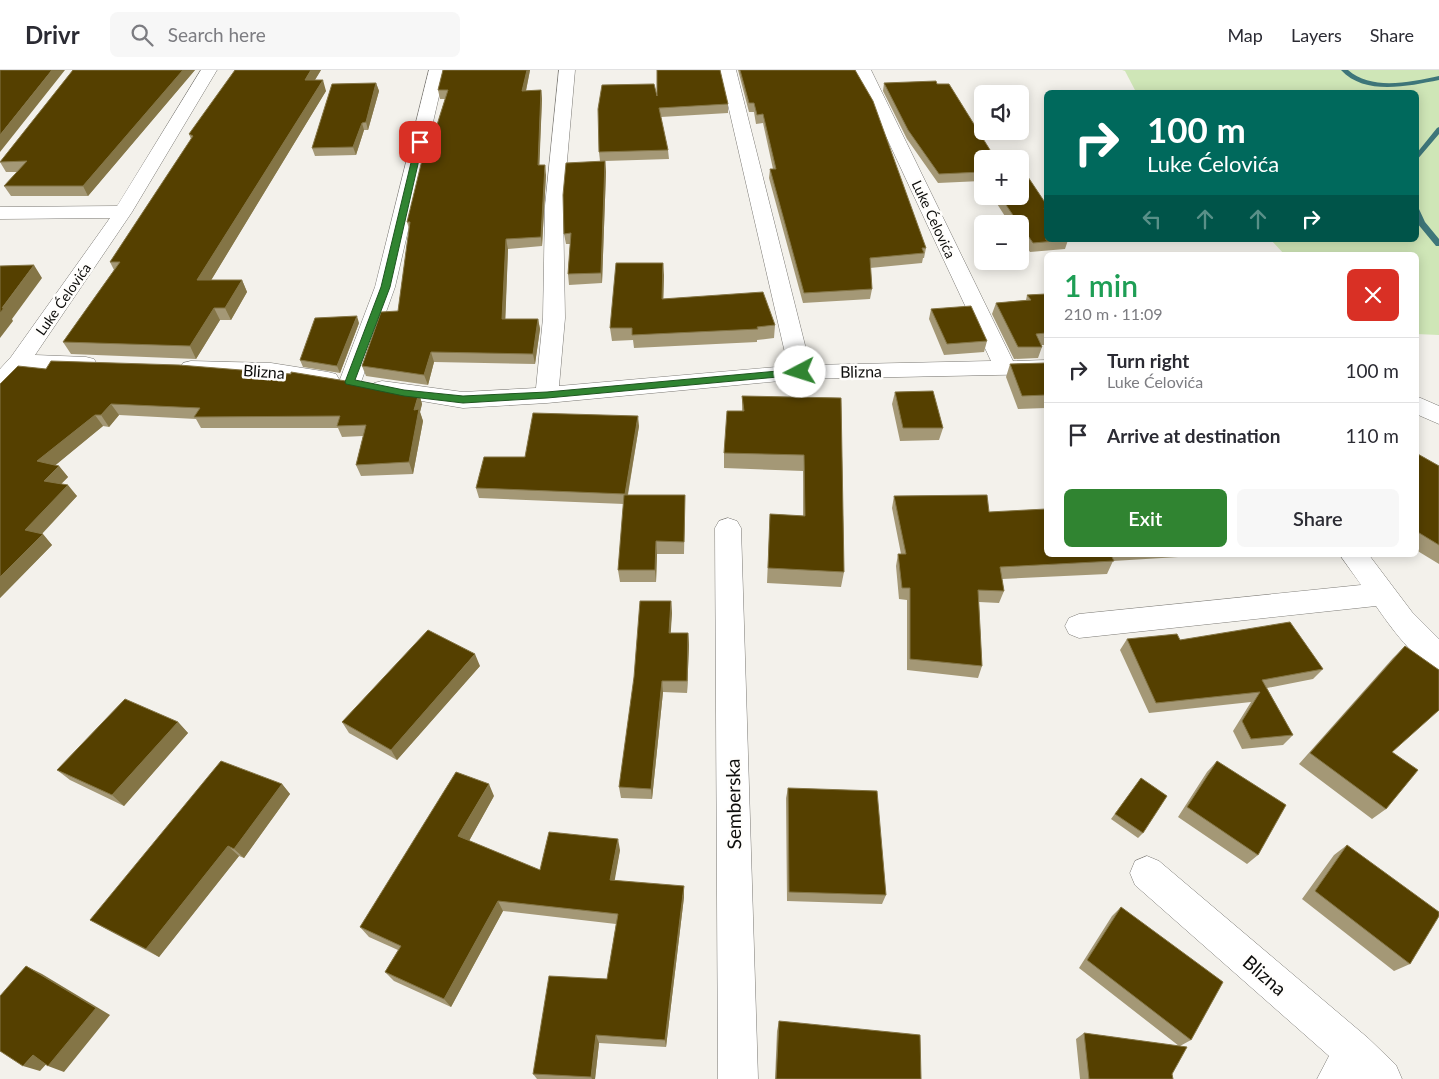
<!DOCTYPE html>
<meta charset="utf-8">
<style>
:root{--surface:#fff;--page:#f7f7f7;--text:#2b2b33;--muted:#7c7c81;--line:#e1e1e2;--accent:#308431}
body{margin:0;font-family:Lato,sans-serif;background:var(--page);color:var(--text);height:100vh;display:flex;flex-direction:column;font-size:19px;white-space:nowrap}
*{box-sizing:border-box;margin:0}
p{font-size:16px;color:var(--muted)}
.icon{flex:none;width:28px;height:28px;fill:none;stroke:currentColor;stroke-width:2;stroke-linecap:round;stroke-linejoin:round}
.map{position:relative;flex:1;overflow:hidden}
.panel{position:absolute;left:1044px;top:182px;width:375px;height:305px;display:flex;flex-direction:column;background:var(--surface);border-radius:8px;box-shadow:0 2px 12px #0003}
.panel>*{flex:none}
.banner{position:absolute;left:1044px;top:20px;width:375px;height:152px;border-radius:8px;box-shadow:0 2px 12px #0003;background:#00695c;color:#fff;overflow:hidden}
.fabs{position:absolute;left:974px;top:15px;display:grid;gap:10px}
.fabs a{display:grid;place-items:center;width:55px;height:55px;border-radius:8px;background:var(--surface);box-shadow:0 2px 12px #0003;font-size:25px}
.pin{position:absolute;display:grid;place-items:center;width:42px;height:42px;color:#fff;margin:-21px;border-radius:10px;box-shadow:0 2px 8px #0006}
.me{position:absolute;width:55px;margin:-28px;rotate:265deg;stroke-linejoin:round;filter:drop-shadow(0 0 4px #0008)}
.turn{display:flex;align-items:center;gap:18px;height:105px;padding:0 20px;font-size:22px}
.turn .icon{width:65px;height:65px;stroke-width:2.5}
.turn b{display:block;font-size:35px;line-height:42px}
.lanes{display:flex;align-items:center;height:48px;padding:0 20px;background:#0003;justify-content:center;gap:25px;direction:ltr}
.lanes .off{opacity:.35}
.round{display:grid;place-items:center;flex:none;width:52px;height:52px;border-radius:8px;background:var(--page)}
.head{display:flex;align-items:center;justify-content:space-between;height:85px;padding:0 20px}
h1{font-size:30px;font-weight:600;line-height:38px;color:#1e9e55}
.action{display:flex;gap:10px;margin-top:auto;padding:10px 20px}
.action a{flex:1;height:58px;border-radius:8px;background:var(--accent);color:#fff;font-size:20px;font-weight:600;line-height:58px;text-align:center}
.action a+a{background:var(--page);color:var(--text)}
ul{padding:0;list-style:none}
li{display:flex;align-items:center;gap:15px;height:65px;padding:0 20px;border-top:1px solid var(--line)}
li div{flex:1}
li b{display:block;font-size:19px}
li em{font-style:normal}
header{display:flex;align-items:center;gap:30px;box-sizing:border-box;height:70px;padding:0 25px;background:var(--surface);border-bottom:1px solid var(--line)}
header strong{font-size:24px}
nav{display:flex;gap:28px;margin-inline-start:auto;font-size:18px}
.search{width:350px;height:45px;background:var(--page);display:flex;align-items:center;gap:12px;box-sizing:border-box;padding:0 18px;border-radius:8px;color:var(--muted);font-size:19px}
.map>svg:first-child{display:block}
</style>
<header>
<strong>Drivr</strong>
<div class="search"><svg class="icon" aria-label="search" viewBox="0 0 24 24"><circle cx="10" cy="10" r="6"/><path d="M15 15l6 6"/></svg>Search here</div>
<nav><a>Map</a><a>Layers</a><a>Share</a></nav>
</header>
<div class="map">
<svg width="1439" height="1009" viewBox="0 0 1439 1009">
<rect width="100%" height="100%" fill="#f3f1eb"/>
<path fill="#cfe6b7" d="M1122,0H1439V265L1416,264V185H1285L1271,170H1416V22H1136L1125,1Z"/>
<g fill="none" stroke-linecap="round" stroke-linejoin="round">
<path fill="#3e767a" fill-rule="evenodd" d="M1341,0H1348C1372,21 1410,12 1439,6V10C1408,16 1365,26 1341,0Z
M1439,57V64L1416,91V84L1437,58Z
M1416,139H1419L1425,152L1439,169V176H1436L1417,153Z"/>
<defs>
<path id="minor" d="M201,0H217L132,142L35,285L86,287L94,289L97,294L94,299L86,301L25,299L8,317L0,319V299L11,287L110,148L0,149V137L117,136Z
M429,0H445L395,217L361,312L358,317L350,319L342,317L339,312L375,217Z
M559,0H575L563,136L565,248L559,316L788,296L720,0H736L810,295L991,291L855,0H871L1013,291L1046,290V304L801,309L547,333L463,338L374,323L371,318L374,313L382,311L463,322L536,318L543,248L545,136Z
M191,291L271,293L328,302L336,304L339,309L336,314L328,316L271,307L183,303L180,298L183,293Z
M1416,326L1439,336V354L1416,344Z
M728,448L737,451L741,458L758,1009H718L715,458L719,451Z
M1340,485H1369L1412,542L1439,569V600C1415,592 1390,556 1376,536L1079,568L1069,564L1065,556L1069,548L1079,544L1361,515Z
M1147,786L1159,791L1368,968L1396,995L1402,1009H1317L1329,986L1135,815L1130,803L1135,791Z"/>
</defs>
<use href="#minor" stroke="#7b7974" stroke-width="1"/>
<use href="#minor" fill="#fff" fill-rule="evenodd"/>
</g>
<path fill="#a49876" d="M73,0H195L88,126H11L4,116L17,102H6L0,92Z
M321,0L315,10L326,21L211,210H242L247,222L231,250H220L196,289L71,284L63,272L114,200L110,192L191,69L189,64Z
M443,0H530L526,21L541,20L542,29L539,95L546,105L542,176L508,179L505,249H538L540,259L535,294L434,292L428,315L366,306L362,296L398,241L409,159L407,152L445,29H440L438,20Z
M738,0H855L926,178L924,188H923L922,193L870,198L872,219L870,229L803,233L769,108L770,99H773L763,53L756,54L754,42H749Z
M376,13L379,21L368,60H364L356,85L315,86L312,78Z
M884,13L937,14L982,89V113L981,111L938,113L907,69L883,21Z
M657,26L728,34V43L661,47L668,80L669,89L605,91L606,102L602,213L569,215L568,204L570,174H566L564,164L600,91L599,82Z
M992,126H1020L1046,134V170H1068L1065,179L1030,182L1020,168V154H1010Z
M664,205L663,229L775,255L774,268L757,270V272L634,278L633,270L612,271L610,258Z
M1046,224V275H1041L1042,277L1038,288L1014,289L992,244L996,233L1026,230L1027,225Z
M931,239L987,271L984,282L944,285L929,249Z
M359,253L340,303L303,297L300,290Z
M1046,293V338L1018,339L1006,307L1010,294Z
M46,299L419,323L422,334L420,342L423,351L413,404L361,406L356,395L363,366L342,367L338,358H201L196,349L119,345L109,357L103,356L55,395L59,396L68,407L61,414L77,426L42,464L52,475L0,528Z
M895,322L943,358L939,370L900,371L892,334Z
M742,326L841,328L844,502L841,517L767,513L770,444L803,446V401L724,398V383L742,341Z
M639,356L628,425H685V437L684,484H657L656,512H620L618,500L624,434L479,428L476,418Z
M1416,383L1439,396V494L1416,480Z
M894,426L989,442L1046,485H1211L1113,491L1107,504L1002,509L1004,521L999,533L979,532L982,596L978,608L907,600V530L899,529L896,496L898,484H901L892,438Z
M671,531L672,543L670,563H688L689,575L687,623L663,622L652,729L621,728L619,717Z
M1127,569L1180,570L1323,599L1313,609L1267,618L1293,665L1283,675L1242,679L1233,661L1251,632L1149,643L1120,580Z
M1405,576L1392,682L1386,739L1372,749L1299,694L1393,588Z
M480,596L397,690L349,663L342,652Z
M178,652L188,663L124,736L70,710L57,700Z
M1217,691L1258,785L1247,794L1178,747L1207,702Z
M282,714L290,724L244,788L239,786L159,887L104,858L90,850Z
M1137,714L1143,763L1138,768L1111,749Z
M788,718L886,825L882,834L787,831L786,728Z
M494,726L469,771L540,800L620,780L614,810L684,827L666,977L599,973L595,1009H537L533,1004L607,909L616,854L503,841L451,937L394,911L385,902L398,880L369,867L360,857Z
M1347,775L1410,894L1394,901L1302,829L1334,785Z
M1121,837L1191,970L1180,976L1172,1004L1173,1009H1080L1076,969L1084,963L1179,976L1079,898L1112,846Z
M779,951L921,1009H775L777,961Z"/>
<path fill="#847546" d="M52,0H65L0,82V65Z
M183,0H195L88,126L83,116Z
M311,0H321L308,21L305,10Z
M527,0H530L524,30L522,21Z
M323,10L326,21L204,222L197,210Z
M376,13L379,21L368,60L366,52Z
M541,20L542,29L539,105L538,95Z
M362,53L364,60L356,85L353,77Z
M605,91L606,102L602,213L601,203Z
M545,95L546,105L542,176L541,167Z
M506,169L508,179L505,259L502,249Z
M663,193L664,205L663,242L662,229Z
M34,195L42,208L12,249L13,251L0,268V243L2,238Z
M242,210L247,222L231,250L225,238Z
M214,238L220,250L196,289L190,276Z
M357,246L359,253L340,303L337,296Z
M538,249L540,259L535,294L533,284Z
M431,282L434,292L428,315L424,305Z
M419,323L422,334L420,342L423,351L413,404L409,392L414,340Z
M111,334L119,345L109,357L101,345Z
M95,345L103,356L46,403L37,391Z
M638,346L639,356L626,434L625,424Z
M59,396L68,407L53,422L44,411Z
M68,415L77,426L35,471L25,460Z
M43,464L52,475L0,528V507Z
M656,471L657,484L656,512L655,500Z
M671,531L672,543L670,575L669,563Z
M688,563L689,575L687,623V611Z
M475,584L480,596L397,690L391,680Z
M662,611L663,622L652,729L651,719Z
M178,652L188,663L124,736L112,725Z
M282,714L290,724L244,788L234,779Z
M489,714L494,726L465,778L458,766Z
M618,769L620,780L613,820L610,810Z
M228,776L239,786L159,887L146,879Z
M684,816V827L666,977L665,970Z
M498,831L503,841L451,937L444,929Z
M26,896L42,904L110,945L64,1002L48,996Z
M596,965L599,973L595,1009H592L591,1007Z
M33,985L49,991L40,1001L23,996Z"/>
<path fill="#554000" stroke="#847546" d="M0,0H52L0,65Z
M73,0H183L83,116H4L27,91L0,92Z
M235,0H311L305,10H323L197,210H242L225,238H214L190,276L63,272L120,192H110L193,66L189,64Z
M443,0H527L522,21L541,20L538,95H545L541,167L506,169L502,249H538L533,284L431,282L424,305L362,296L381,242L398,241L410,152H407L422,90L427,77H430L448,20H438Z
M657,0H720L728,34L659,38L668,80L599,82L598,39L602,15L654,14L657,26Z
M740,0H855L873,31L926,178H922L924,183L870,188L872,219L804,223L770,99H776L763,44L757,45L754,33H749Z
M936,11L937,14H949L995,88L1014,87L1016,89H982V102L939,104L908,60L884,13Z
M376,13L366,52L362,53L353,77L312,78L332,14Z
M605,91L601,203L568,204L571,163L564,164L563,125L566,93Z
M1020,95L1046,134V138H1044L1046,141V170H1067L1033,173L1020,154H1019L1000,126H1020Z
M616,193H663L662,229L763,222L775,255L757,257L758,259L632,265V258H610Z
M34,195L2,238H4L0,243V196Z
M1046,224V263L1036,264L1042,277H1018L996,233L1031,230L1027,225Z
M971,236L987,271L947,274L931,239Z
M357,246L337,296L300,290L315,248Z
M51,291L179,295L291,304V302L419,323L414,340L419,339L409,392L356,395L366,355L337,356L340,346L194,347L200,338L111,334L101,345H95L37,391L59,396L44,411L68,415L25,460L43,464L0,507V314L18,296L46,299Z
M1046,293V325L1022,326L1010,294Z
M933,321L943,358H903L895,322Z
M742,326L841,328L844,502L768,498L770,444L805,446L804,385L724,383L727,341H744Z
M533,343L638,346L625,424L476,418L484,387H525Z
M1416,383L1439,396V475L1416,461Z
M624,425H685L684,472L656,471L655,500H618Z
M987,425L989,442L1046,439V485H1111L1114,491L1000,497L1004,521L978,520L982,596L910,589V518H902L898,484H906L894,426Z
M640,531H671L669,563H688L687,611H662L651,719L619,717L634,607Z
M1290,552L1323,599L1262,610L1293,665L1251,669L1242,651L1260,622L1156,633L1127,569L1177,564L1180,570Z
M428,560L475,584L391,680L342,652Z
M1405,576L1439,600V640L1392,682L1418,700L1386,739L1310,683Z
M125,629L178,652L112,725L57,700Z
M221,691L282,714L234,779L228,776L146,879L90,850Z
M1217,691L1286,735L1258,785L1187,737Z
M456,702L489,714L458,766L540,800L549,762L618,769L610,810L684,816L665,970L596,965L591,1007L533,1004L549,906L607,909L618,844L498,831L444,929L385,902L401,876L360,857Z
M1141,708L1167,726L1143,763L1115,744Z
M788,718L877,721L886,825L789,822Z
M1347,775L1439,842V846L1410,894L1315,821Z
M1121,837L1223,912L1191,970L1087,890Z
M26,896L96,938L48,996L33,985L23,996L0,981V926Z
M779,951L920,965L921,1009H776Z
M1084,963L1187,977L1172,1004L1173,1009H1089Z"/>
<path fill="#308431" stroke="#1f5620" d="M420,70L423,72L390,217L355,310L404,320L463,326L547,322L800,299L805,302L800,305L547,328L463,333L404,326L346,314L345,312L381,217L416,72Z"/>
<g text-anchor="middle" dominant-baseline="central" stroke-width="5" stroke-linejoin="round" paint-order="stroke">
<g font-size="14" fill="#0d0d0b" stroke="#fffefc">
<text transform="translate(934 149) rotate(65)">Luke Ćelovića</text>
<text transform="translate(63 229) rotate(-55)">Luke Ćelovića</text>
</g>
<g font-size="16" fill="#0d0d0b" stroke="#fffefc">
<text transform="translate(264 301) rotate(4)">Blizna</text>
<text transform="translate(861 301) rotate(-1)">Blizna</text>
</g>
<g font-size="19" fill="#0d0d0b" stroke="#fffefc">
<text transform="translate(733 734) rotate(-91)">Semberska</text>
<text transform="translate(1265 905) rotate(41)">Blizna</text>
</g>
</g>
</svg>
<div class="fabs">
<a><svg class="icon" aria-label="sound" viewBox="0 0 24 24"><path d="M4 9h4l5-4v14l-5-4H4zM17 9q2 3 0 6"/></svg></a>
<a>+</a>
<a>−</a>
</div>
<div class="pin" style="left:420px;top:72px;background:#d93025"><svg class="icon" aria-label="arrive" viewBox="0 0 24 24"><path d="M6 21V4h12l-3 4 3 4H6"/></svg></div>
<svg class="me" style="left:800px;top:302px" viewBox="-20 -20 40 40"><circle r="19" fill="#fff"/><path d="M0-13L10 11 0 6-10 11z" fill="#308431"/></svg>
<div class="banner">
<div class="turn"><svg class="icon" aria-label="right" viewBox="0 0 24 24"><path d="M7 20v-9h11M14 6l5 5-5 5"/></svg><div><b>100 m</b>Luke Ćelovića</div></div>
<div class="lanes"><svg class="icon off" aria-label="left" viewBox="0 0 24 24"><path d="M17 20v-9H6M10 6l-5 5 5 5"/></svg><svg class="icon off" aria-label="ahead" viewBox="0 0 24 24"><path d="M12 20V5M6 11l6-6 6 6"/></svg><svg class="icon off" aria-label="ahead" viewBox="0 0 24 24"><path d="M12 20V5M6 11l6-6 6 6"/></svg><svg class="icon" aria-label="right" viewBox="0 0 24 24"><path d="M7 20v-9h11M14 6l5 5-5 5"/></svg></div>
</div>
<section class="panel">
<div class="head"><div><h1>1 min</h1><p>210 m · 11:09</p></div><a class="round" style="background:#d93025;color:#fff"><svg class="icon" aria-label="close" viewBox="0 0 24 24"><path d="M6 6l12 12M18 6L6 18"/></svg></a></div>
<ul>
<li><svg class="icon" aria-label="right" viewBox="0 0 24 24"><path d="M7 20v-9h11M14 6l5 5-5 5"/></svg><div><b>Turn right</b><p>Luke Ćelovića</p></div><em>100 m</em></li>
<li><svg class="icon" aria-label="arrive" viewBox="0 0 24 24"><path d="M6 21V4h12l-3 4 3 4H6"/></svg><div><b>Arrive at destination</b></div><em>110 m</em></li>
</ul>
<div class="action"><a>Exit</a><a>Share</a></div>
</section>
</div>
